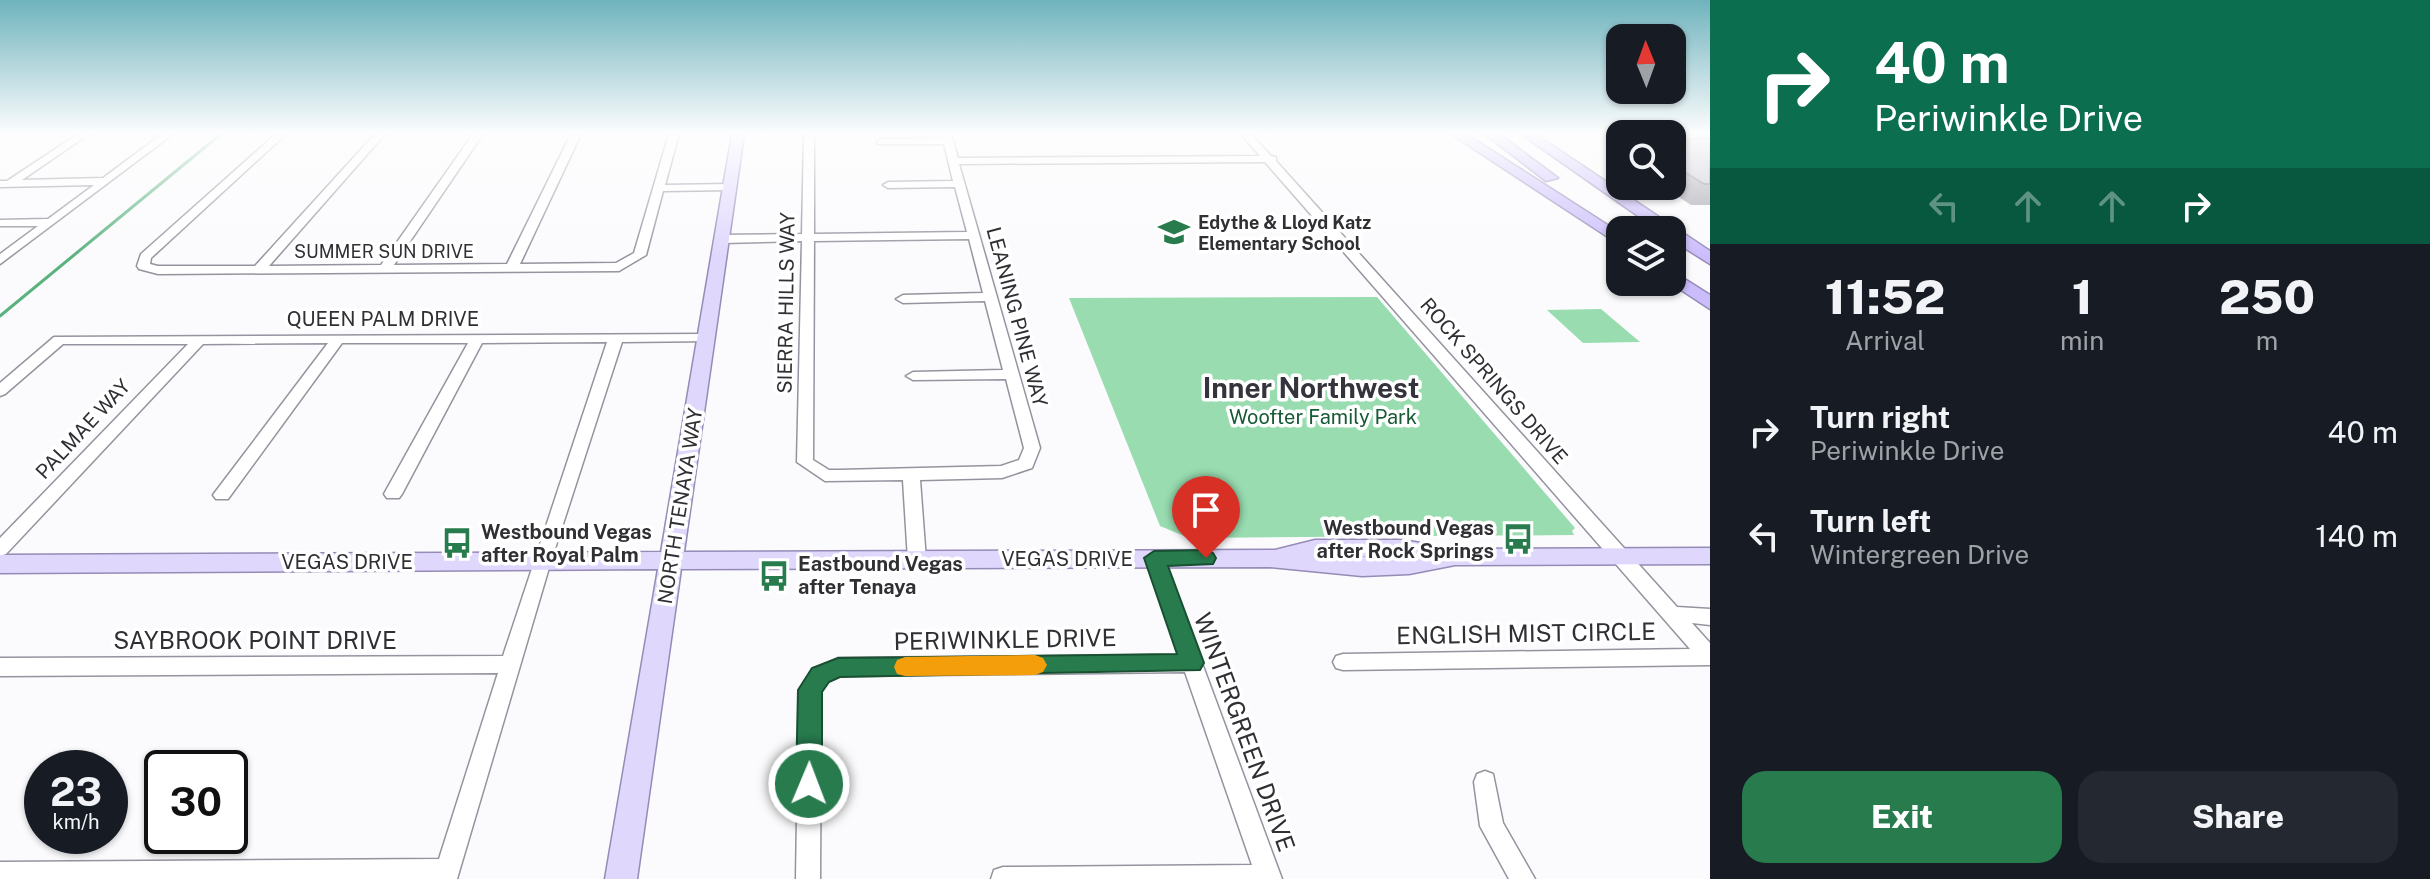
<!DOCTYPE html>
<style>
:root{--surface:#171b24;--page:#242831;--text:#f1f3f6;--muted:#9ea1a6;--accent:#277b4d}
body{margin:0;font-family:"Public Sans",sans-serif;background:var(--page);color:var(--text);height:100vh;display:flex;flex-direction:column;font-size:30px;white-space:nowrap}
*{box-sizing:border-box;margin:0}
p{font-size:26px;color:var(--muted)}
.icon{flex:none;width:44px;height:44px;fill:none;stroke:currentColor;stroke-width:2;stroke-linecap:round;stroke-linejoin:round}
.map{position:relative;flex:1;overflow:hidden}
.side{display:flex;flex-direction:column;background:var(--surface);width:720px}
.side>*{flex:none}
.hud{background:#0b6e4f;color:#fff;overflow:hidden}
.needle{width:52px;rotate:359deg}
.controls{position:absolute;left:1606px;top:24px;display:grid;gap:16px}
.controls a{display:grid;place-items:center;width:80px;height:80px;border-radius:16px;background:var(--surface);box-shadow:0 2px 6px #0004;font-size:40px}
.speed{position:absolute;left:24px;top:750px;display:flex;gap:16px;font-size:40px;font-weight:700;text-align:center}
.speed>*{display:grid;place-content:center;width:104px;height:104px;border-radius:50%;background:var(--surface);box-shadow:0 2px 6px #0004;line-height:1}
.speed small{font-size:20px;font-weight:400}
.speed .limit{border:4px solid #111;border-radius:12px;background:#fff;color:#111}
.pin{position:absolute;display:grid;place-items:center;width:68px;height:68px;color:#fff;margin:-82px -34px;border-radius:50% 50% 50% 0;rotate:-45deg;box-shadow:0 0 8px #0007}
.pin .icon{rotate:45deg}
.me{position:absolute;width:88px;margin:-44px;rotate:1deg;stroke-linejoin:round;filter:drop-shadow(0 0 6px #0008)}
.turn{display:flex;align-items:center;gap:28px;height:168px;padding:0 32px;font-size:36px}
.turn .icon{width:104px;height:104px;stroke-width:2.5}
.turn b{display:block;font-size:56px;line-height:68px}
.lanes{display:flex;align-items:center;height:76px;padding:0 32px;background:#0003;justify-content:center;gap:40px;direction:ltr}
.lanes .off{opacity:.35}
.eta{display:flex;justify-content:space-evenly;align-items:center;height:136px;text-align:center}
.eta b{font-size:48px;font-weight:800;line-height:56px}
.primary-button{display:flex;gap:16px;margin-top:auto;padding:16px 32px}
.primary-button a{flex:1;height:92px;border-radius:24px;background:var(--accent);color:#fff;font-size:32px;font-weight:800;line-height:92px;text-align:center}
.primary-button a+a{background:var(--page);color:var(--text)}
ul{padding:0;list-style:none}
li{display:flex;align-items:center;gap:24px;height:104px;padding:0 32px}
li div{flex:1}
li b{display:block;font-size:30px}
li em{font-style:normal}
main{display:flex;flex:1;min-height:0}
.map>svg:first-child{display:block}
</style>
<main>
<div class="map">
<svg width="1710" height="879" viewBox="0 0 1710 879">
<rect width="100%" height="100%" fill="#fbfbfd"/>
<path fill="#98dcb0" d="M1377,297L1575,528L1572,531L1574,535L1189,538L1160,526L1069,298Z
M1601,309L1640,342L1583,343L1547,310Z"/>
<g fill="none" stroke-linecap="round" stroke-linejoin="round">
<path stroke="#5ab27d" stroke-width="3" d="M0,316L221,134"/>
<defs>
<path id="minor" d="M78,134H89L22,180L103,178L162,134H173L0,264V254L38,226H0V220L48,219L94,185L0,187V181H7Z
M276,134H286L151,258L150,264L158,266H255L375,134H385L269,266L381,265L473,134H483L394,265L507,264L571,134H581L520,264L616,263L634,253L669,134H679L665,185L730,184L735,187L730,190L663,191L646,255L619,271L158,274L139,269L137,266L141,254Z
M804,134H814V234L967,232L955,187L888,188L883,185L888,182L953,181L944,144H878L877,142L882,139L942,138L941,134H951L958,158L1260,156L1241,134H1251L1271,156L1276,157V161L1677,607L1710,609V625L1692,623L1710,643V665L1343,670L1336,668L1333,662L1336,656L1343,654L1690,649L1265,162L959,164L1040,448L1032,468L1002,478L920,480L926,560L924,565L917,567L910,565L908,560L903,480L825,481L797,462L802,241L722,243L716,239L722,235L802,234ZM969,239L983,293L903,295L896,299L903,303L985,301L1003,370L913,372L906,376L913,380L1006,379L1024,448L1019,460L1001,466L839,470H829L813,460L814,241Z
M707,334L714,338L712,341L622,342L551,561L457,879H0V862L439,859L498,673L0,676V658L503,656L607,342L482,343L402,494L399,498H387L384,494L468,343H342L228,499H216L213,495L216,491L328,343L203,344L6,554L0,556V538L188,344H63L5,394L0,396V383L54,337Z
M1154,551L1161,553L1163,558L1282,879H991L994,870L1003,867L1252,865L1185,672L840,676L827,681L821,692L820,879H796L799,690L813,669L838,658L1179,655L1145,558L1147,553Z
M1485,771L1493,774L1503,823L1535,879H1509L1480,826L1474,782L1477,774Z"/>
<path id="major" d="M732,134H744L684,552L1275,550L1315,540H1403L1455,549L1710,548V564L1455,565L1409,574L1362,576L1270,567L681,569L637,879H605L658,569L0,573V555L661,552ZM1326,556H1403L1404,557Z"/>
<path id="highway" d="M1451,134H1466L1620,233V245Z
M1485,134H1499L1558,178L1546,181Z
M1521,134H1535L1710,251V264L1672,240V230H1658Z
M1672,271L1710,295V309L1669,282H1672Z"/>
</defs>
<use href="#minor" stroke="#95939e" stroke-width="3"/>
<use href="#major" stroke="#958bb6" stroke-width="3"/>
<use href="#highway" stroke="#958bb6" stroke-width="3"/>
<use href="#minor" fill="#fff" fill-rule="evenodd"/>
<use href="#major" fill="#e0d7fd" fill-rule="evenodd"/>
<use href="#highway" fill="#cbbdfc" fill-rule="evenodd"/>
</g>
<path fill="#a7a5af" d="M1602,134H1671H1620V145Z
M1688,134H1710V205H1691L1662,186H1672V135L1680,139H1698Z"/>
<path fill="#c2c0cb" stroke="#88868e" stroke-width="2" d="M1672,135L1680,139H1710V184H1704L1672,164Z"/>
<linearGradient id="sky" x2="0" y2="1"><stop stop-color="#6fb3bd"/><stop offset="0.52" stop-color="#fdfdfe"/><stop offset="1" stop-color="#fdfdfe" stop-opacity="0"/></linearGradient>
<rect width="1710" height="257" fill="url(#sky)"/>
<path fill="#277b4d" stroke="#195032" stroke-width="2" d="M1206,550L1213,553L1216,558L1213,564L1168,566L1204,663L1200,670L840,677L829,682L822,692V784L818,793L809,797L800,793L796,784L798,690L812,668L838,658L1177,654L1144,558L1154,551Z"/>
<path fill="#f59e0b" d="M1035,655L1043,658L1047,665L1043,672L1035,675L905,676L897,674L894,667L897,660L905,657Z"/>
<defs>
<symbol id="school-bare" viewBox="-9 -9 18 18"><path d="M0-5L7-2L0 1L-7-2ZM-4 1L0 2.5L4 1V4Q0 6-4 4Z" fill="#277b4d" stroke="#fff" stroke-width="2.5" paint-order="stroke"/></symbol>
<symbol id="bus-bare" viewBox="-9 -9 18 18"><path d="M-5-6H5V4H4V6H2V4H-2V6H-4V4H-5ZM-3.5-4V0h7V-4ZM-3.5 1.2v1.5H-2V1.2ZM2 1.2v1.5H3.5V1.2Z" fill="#277b4d" stroke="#fff" stroke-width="2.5" paint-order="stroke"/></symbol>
</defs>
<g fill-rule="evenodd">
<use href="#school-bare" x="1152" y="210" width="44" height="44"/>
<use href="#bus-bare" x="1496" y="517" width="44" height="44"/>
<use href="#bus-bare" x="435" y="521" width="44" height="44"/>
<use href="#bus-bare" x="752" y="554" width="44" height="44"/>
</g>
<g text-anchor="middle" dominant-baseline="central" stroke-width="7" stroke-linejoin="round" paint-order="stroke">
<g font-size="18" font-weight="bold" fill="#302f33" stroke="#fff" text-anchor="start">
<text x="1198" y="222">Edythe &amp; Lloyd Katz<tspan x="1198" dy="21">Elementary School</tspan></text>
</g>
<g font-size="18" fill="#302f33" stroke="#fff">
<text x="384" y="251">SUMMER SUN DRIVE</text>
</g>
<g font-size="20" fill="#302f33" stroke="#fff">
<text transform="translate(786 303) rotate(-89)">SIERRA HILLS WAY</text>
<text transform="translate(1017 317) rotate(75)">LEANING PINE WAY</text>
<text x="383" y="319">QUEEN PALM DRIVE</text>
<text transform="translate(1494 381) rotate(49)">ROCK SPRINGS DRIVE</text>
<text transform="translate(83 429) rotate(-47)">PALMAE WAY</text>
<text transform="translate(680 506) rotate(-81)">NORTH TENAYA WAY</text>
<text x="1067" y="559">VEGAS DRIVE</text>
<text x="347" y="562">VEGAS DRIVE</text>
</g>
<g font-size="20" fill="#185936" stroke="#fff">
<text x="1323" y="417">Woofter Family Park</text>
</g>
<g font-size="20" font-weight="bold" fill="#302f33" stroke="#fff" text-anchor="start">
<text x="1494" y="528" text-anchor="end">Westbound Vegas<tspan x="1494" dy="23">after Rock Springs</tspan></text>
<text x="481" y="532">Westbound Vegas<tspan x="481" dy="23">after Royal Palm</tspan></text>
<text x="798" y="564">Eastbound Vegas<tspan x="798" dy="23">after Tenaya</tspan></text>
</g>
<g font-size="24" fill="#302f33" stroke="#fff">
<text transform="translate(1526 633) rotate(-1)">ENGLISH MIST CIRCLE</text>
<text transform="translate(1005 639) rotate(-1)">PERIWINKLE DRIVE</text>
<text x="255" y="640">SAYBROOK POINT DRIVE</text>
<text transform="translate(1245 732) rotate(70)">WINTERGREEN DRIVE</text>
</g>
<g font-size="28" font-weight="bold" fill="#35333c" stroke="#fff">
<text x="1311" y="387">Inner Northwest</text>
</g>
</g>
</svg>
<div class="controls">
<a><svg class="needle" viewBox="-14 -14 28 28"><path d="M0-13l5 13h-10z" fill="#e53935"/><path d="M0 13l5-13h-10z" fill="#9ea1a6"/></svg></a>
<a><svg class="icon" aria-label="search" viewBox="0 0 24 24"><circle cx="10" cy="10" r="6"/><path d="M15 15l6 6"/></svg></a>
<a><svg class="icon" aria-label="layers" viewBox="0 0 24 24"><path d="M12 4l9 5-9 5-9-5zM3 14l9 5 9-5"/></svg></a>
</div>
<div class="speed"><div>23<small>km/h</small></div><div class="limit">30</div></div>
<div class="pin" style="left:1206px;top:558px;background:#d93025"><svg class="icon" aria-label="arrive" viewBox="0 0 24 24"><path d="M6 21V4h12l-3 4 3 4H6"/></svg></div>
<svg class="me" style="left:809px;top:784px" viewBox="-20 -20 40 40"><circle r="17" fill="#277b4d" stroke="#fff" stroke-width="3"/><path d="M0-11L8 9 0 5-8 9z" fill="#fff"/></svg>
</div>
<section class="side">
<div class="hud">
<div class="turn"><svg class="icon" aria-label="right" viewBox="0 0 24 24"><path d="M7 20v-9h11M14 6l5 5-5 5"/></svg><div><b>40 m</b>Periwinkle Drive</div></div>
<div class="lanes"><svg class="icon off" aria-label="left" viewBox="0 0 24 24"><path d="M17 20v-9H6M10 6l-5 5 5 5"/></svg><svg class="icon off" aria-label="ahead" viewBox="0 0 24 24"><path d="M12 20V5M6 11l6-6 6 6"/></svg><svg class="icon off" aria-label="ahead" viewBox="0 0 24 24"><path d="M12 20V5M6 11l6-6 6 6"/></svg><svg class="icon" aria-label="right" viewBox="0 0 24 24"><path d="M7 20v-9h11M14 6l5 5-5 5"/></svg></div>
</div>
<div class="eta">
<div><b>11:52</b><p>Arrival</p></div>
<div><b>1</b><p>min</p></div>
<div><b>250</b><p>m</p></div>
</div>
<ul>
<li><svg class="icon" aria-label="right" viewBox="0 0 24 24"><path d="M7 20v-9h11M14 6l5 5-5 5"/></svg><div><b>Turn right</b><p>Periwinkle Drive</p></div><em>40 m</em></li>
<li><svg class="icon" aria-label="left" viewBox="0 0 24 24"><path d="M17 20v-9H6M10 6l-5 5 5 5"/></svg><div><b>Turn left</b><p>Wintergreen Drive</p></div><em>140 m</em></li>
</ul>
<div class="primary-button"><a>Exit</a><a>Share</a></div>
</section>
</main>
